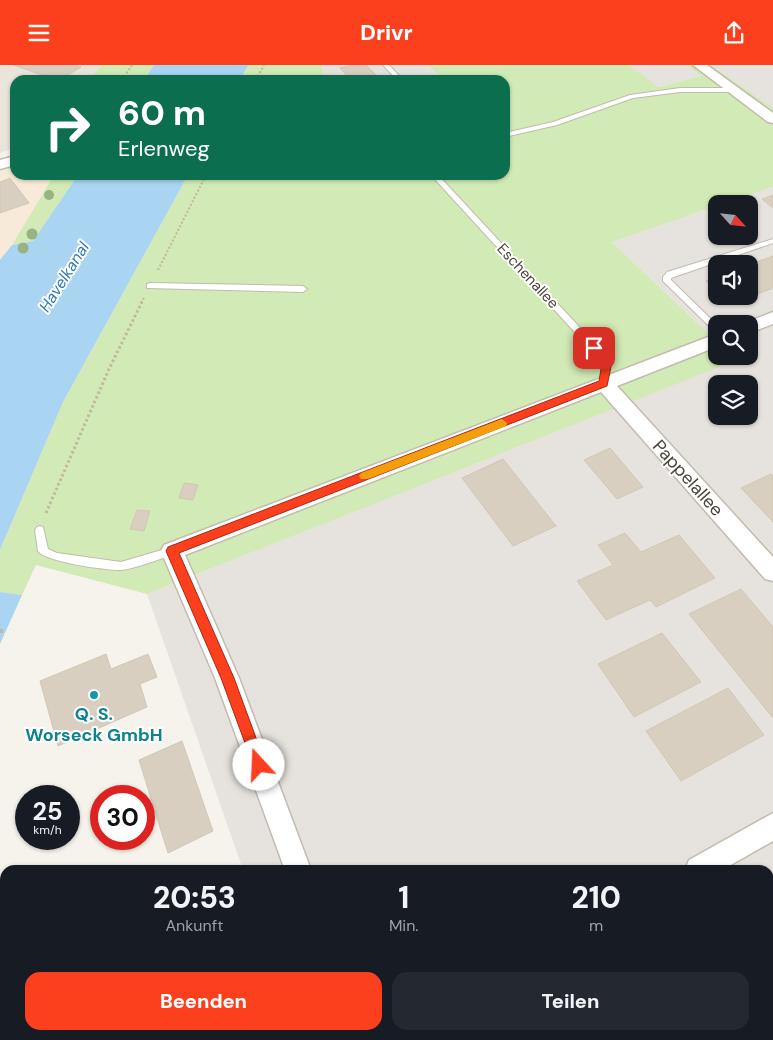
<!DOCTYPE html>
<html lang="de">
<style>
:root{--surface:#171b24;--page:#242831;--text:#f1f3f6;--muted:#9ea1a6;--accent:#fc3f1d}
body{margin:0;font-family:"DM Sans",sans-serif;background:var(--page);color:var(--text);height:100vh;display:flex;flex-direction:column;font-size:19px;white-space:nowrap}
*{box-sizing:border-box;margin:0}
p{font-size:16px;color:var(--muted)}
.icon{flex:none;width:28px;height:28px;fill:none;stroke:currentColor;stroke-width:2;stroke-linecap:round;stroke-linejoin:round}
.map{position:relative;flex:1;overflow:hidden}
.sheet{position:absolute;left:0px;top:800px;width:774px;height:175px;display:flex;flex-direction:column;background:var(--surface);border-radius:15px 15px 0 0;box-shadow:0 1px 4px #0004}
.sheet>*{flex:none}
.hud{position:absolute;left:10px;top:10px;width:500px;height:105px;border-radius:15px;box-shadow:0 1px 4px #0004;background:#0b6e4f;color:#fff;overflow:hidden}
.needle{width:32px;rotate:117deg}
.fabs{position:absolute;left:708px;top:130px;display:grid;gap:10px}
.fabs a{display:grid;place-items:center;width:50px;height:50px;border-radius:10px;background:var(--surface);box-shadow:0 1px 4px #0004;font-size:25px}
.speed{position:absolute;left:15px;top:720px;display:flex;gap:10px;font-size:25px;font-weight:700;text-align:center}
.speed>*{display:grid;place-content:center;width:65px;height:65px;border-radius:50%;background:var(--surface);box-shadow:0 1px 4px #0004;line-height:1}
.speed small{font-size:12px;font-weight:400}
.speed .limit{border:8px solid #d22;background:#fff;color:#111}
.pin{position:absolute;display:grid;place-items:center;width:42px;height:42px;color:#fff;margin:-21px;border-radius:10px;box-shadow:0 2px 8px #0006}
.me{position:absolute;width:55px;margin:-28px;rotate:340deg;stroke-linejoin:round;filter:drop-shadow(0 0 4px #0008)}
.turn{display:flex;align-items:center;gap:18px;height:105px;padding:0 25px;font-size:22px}
.turn .icon{width:65px;height:65px;stroke-width:2.5}
.turn b{display:block;font-size:35px;line-height:42px}
.eta{display:flex;justify-content:space-evenly;align-items:center;height:85px;text-align:center}
.eta b{font-size:30px;font-weight:800;line-height:35px}
.primary-button{display:flex;gap:10px;margin-top:auto;padding:10px 25px}
.primary-button a{flex:1;height:58px;border-radius:15px;background:var(--accent);color:#fff;font-size:20px;font-weight:800;line-height:58px;text-align:center}
.primary-button a+a{background:var(--page);color:var(--text)}
header{display:flex;justify-content:space-between;align-items:center;height:65px;padding:0 25px;background:var(--accent);color:#fff;font-size:22px;font-weight:800}
.map>svg:first-child{display:block}
</style>
<header><svg class="icon" aria-label="menu" viewBox="0 0 24 24"><path d="M4 6h16M4 12h16M4 18h16"/></svg>Drivr<svg class="icon" aria-label="share" viewBox="0 0 24 24"><path d="M12 15V3M7 8l5-5 5 5M5 13v7h14v-7"/></svg></header>
<div class="map">
<svg width="773" height="975" viewBox="0 0 773 975">
<rect width="100%" height="100%" fill="#f6f3ec"/>
<path fill="#eae5da" d="M0,0H102L88,15H15V83L0,88Z"/>
<path fill="#f7ead8" d="M15,101V110H54L12,180L0,195V106Z"/>
<path fill="#e6e2dd" fill-rule="evenodd" d="M322,0H428L444,15H328L323,8Z
M629,0H687L702,11L657,22Z
M711,0H773V43Z
M773,122V975H303L301,970H769V805H243L147,529L736,295L732,291H749V259H716V276L612,177L716,141V171H749V139H723ZM716,199H749V231H716ZM716,319H749V351H716Z"/>
<path fill="#d2eab5" d="M102,0H154L144,15H88Z
M248,0H322L323,8L328,15H240Z
M428,0H629L658,22L701,11L687,0H711L773,43V122L722,139H716V141L612,177L716,276V291H732L737,295L147,529L36,500L22,530L0,527V485L63,337L188,110H505V15H444Z
M54,110H78L33,176L12,180Z"/>
<path fill="#a9d4f2" d="M154,0H248L240,15H144Z
M78,110H188L63,337L0,485V195L12,180L33,176Z
M0,527L22,530L0,579Z"/>
<path fill="#d8cfc1" stroke="#d3c7b4" d="M14,0H76L81,2L60,15H55Z
M352,0H366L381,15H351L340,3Z
M10,113L29,138L0,148V117Z
M773,130V143L762,134Z
M773,191V223L731,239L722,231H749V200Z
M716,212V226L706,216Z
M610,383L643,422L617,434L584,395Z
M503,394L556,461L513,481L462,413Z
M771,409L773,411V457L741,423Z
M184,418L198,420L193,435L179,433Z
M137,445L150,446L144,466L130,464Z
M625,468L641,487L679,470L715,513L656,542L650,535L606,555L577,516L613,500L598,480Z
M741,524L773,562V653L689,549Z
M662,568L701,617L634,652L598,599Z
M106,589L111,604L148,589L157,612L140,619L147,642L58,681L40,616Z
M728,623L764,670L681,716L646,666Z
M182,676L213,766L168,788L139,695Z
M538,970H665V975H550Z"/>
<g fill="none" stroke-linecap="round" stroke-linejoin="round">
<defs>
<path id="service" d="M383,0H389L403,15H397Z
M680,23H735L738,25L735,27H680L633,33L557,60L505,72V68L553,57L630,30Z
M431,110H438L610,295L611,297L607,320L604,321L600,318L603,298Z
M773,174V178L671,213V215L716,259V266L713,265L663,216V212L667,207Z
M150,218L303,221L307,224L303,227L147,223V219Z
M40,461L43,462L48,484L57,488L121,497L172,482L176,483L177,486L176,489L172,490C160,494 131,505 120,505C105,505 45,497 38,486L35,465L37,462Z"/>
<path id="minor" d="M693,0H707L773,48V58L768,57Z
M15,91V100L0,104V95Z
M773,247V259L749,268V259H742Z
M716,269V282L617,321L773,492V516L765,514L601,327L185,490L239,613L311,805H285L215,613L161,486L164,480Z
M773,748V776L722,805H685L689,795Z
M343,970H373L375,975H345Z"/>
</defs>
<use href="#service" stroke="#c2bbae" stroke-width="2"/>
<use href="#minor" stroke="#c2bbae" stroke-width="3"/>
<path stroke="#c4b79f" stroke-width="2" stroke-dasharray="2 2" stroke-linecap="butt" d="M122,15L132,0
M256,15L264,0
M158,205L206,110
M141,238L144,233"/>
<path stroke="#c4b79f" stroke-width="3" stroke-dasharray="2.5 2.5" stroke-linecap="butt" d="M46,448L109,304L142,237"/>
<path stroke="#c4b79f" stroke-width="4" stroke-dasharray="3 3" stroke-linecap="butt" d="M0,566H6
M0,939L5,941
M75,970L87,975"/>
<use href="#service" fill="#fff" fill-rule="evenodd"/>
<use href="#minor" fill="#fff" fill-rule="evenodd"/>
</g>
<g fill="#97b381">
<circle cx="49" cy="130" r="5"/>
<circle cx="32" cy="169" r="5.5"/>
<circle cx="23" cy="183" r="5.5"/>
</g>
<path fill="#fc3f1d" stroke="#a42913" d="M594,279L597,280L612,297L607,321L179,488L234,613L266,700L264,705L259,707L255,705L221,613L166,486L168,482L599,316L602,298L589,283Z"/>
<path fill="#f59e0b" d="M502,354L507,358L506,361L368,414H361L359,411L361,408Z"/>
<circle fill="#0f9aa8" stroke="#fff" stroke-width="2" cx="94" cy="630" r="5"/>
<g text-anchor="middle" dominant-baseline="central" stroke-width="4" stroke-linejoin="round" paint-order="stroke">
<g font-size="15" fill="#4b4439" stroke="#fff">
<text transform="translate(528 211) rotate(47)">Eschenallee</text>
</g>
<g font-size="16" font-style="italic" fill="#2e7ab2" stroke="#fff">
<text transform="translate(64 212) rotate(-58)">Havelkanal</text>
</g>
<g font-size="18" fill="#4b4439" stroke="#fff">
<text transform="translate(688 413) rotate(48)">Pappelallee</text>
</g>
<g font-size="18" font-weight="bold" fill="#0d838f" stroke="#fff">
<text x="94" y="649">Q. S.<tspan x="94" dy="21">Worseck GmbH</tspan></text>
</g>
</g>
</svg>
<div class="fabs">
<a><svg class="needle" viewBox="-14 -14 28 28"><path d="M0-13l5 13h-10z" fill="#e53935"/><path d="M0 13l5-13h-10z" fill="#9ea1a6"/></svg></a>
<a><svg class="icon" aria-label="sound" viewBox="0 0 24 24"><path d="M4 9h4l5-4v14l-5-4H4zM17 9q2 3 0 6"/></svg></a>
<a><svg class="icon" aria-label="search" viewBox="0 0 24 24"><circle cx="10" cy="10" r="6"/><path d="M15 15l6 6"/></svg></a>
<a><svg class="icon" aria-label="layers" viewBox="0 0 24 24"><path d="M12 4l9 5-9 5-9-5zM3 14l9 5 9-5"/></svg></a>
</div>
<div class="speed"><div>25<small>km/h</small></div><div class="limit">30</div></div>
<div class="pin" style="left:594px;top:283px;background:#d93025"><svg class="icon" aria-label="arrive" viewBox="0 0 24 24"><path d="M6 21V4h12l-3 4 3 4H6"/></svg></div>
<svg class="me" style="left:259px;top:700px" viewBox="-20 -20 40 40"><circle r="19" fill="#fff"/><path d="M0-13L10 11 0 6-10 11z" fill="#fc3f1d"/></svg>
<div class="hud">
<div class="turn"><svg class="icon" aria-label="right" viewBox="0 0 24 24"><path d="M7 20v-9h11M14 6l5 5-5 5"/></svg><div><b>60 m</b>Erlenweg</div></div>
</div>
<section class="sheet">
<div class="eta">
<div><b>20:53</b><p>Ankunft</p></div>
<div><b>1</b><p>Min.</p></div>
<div><b>210</b><p>m</p></div>
</div>
<div class="primary-button"><a>Beenden</a><a>Teilen</a></div>
</section>
</div>
